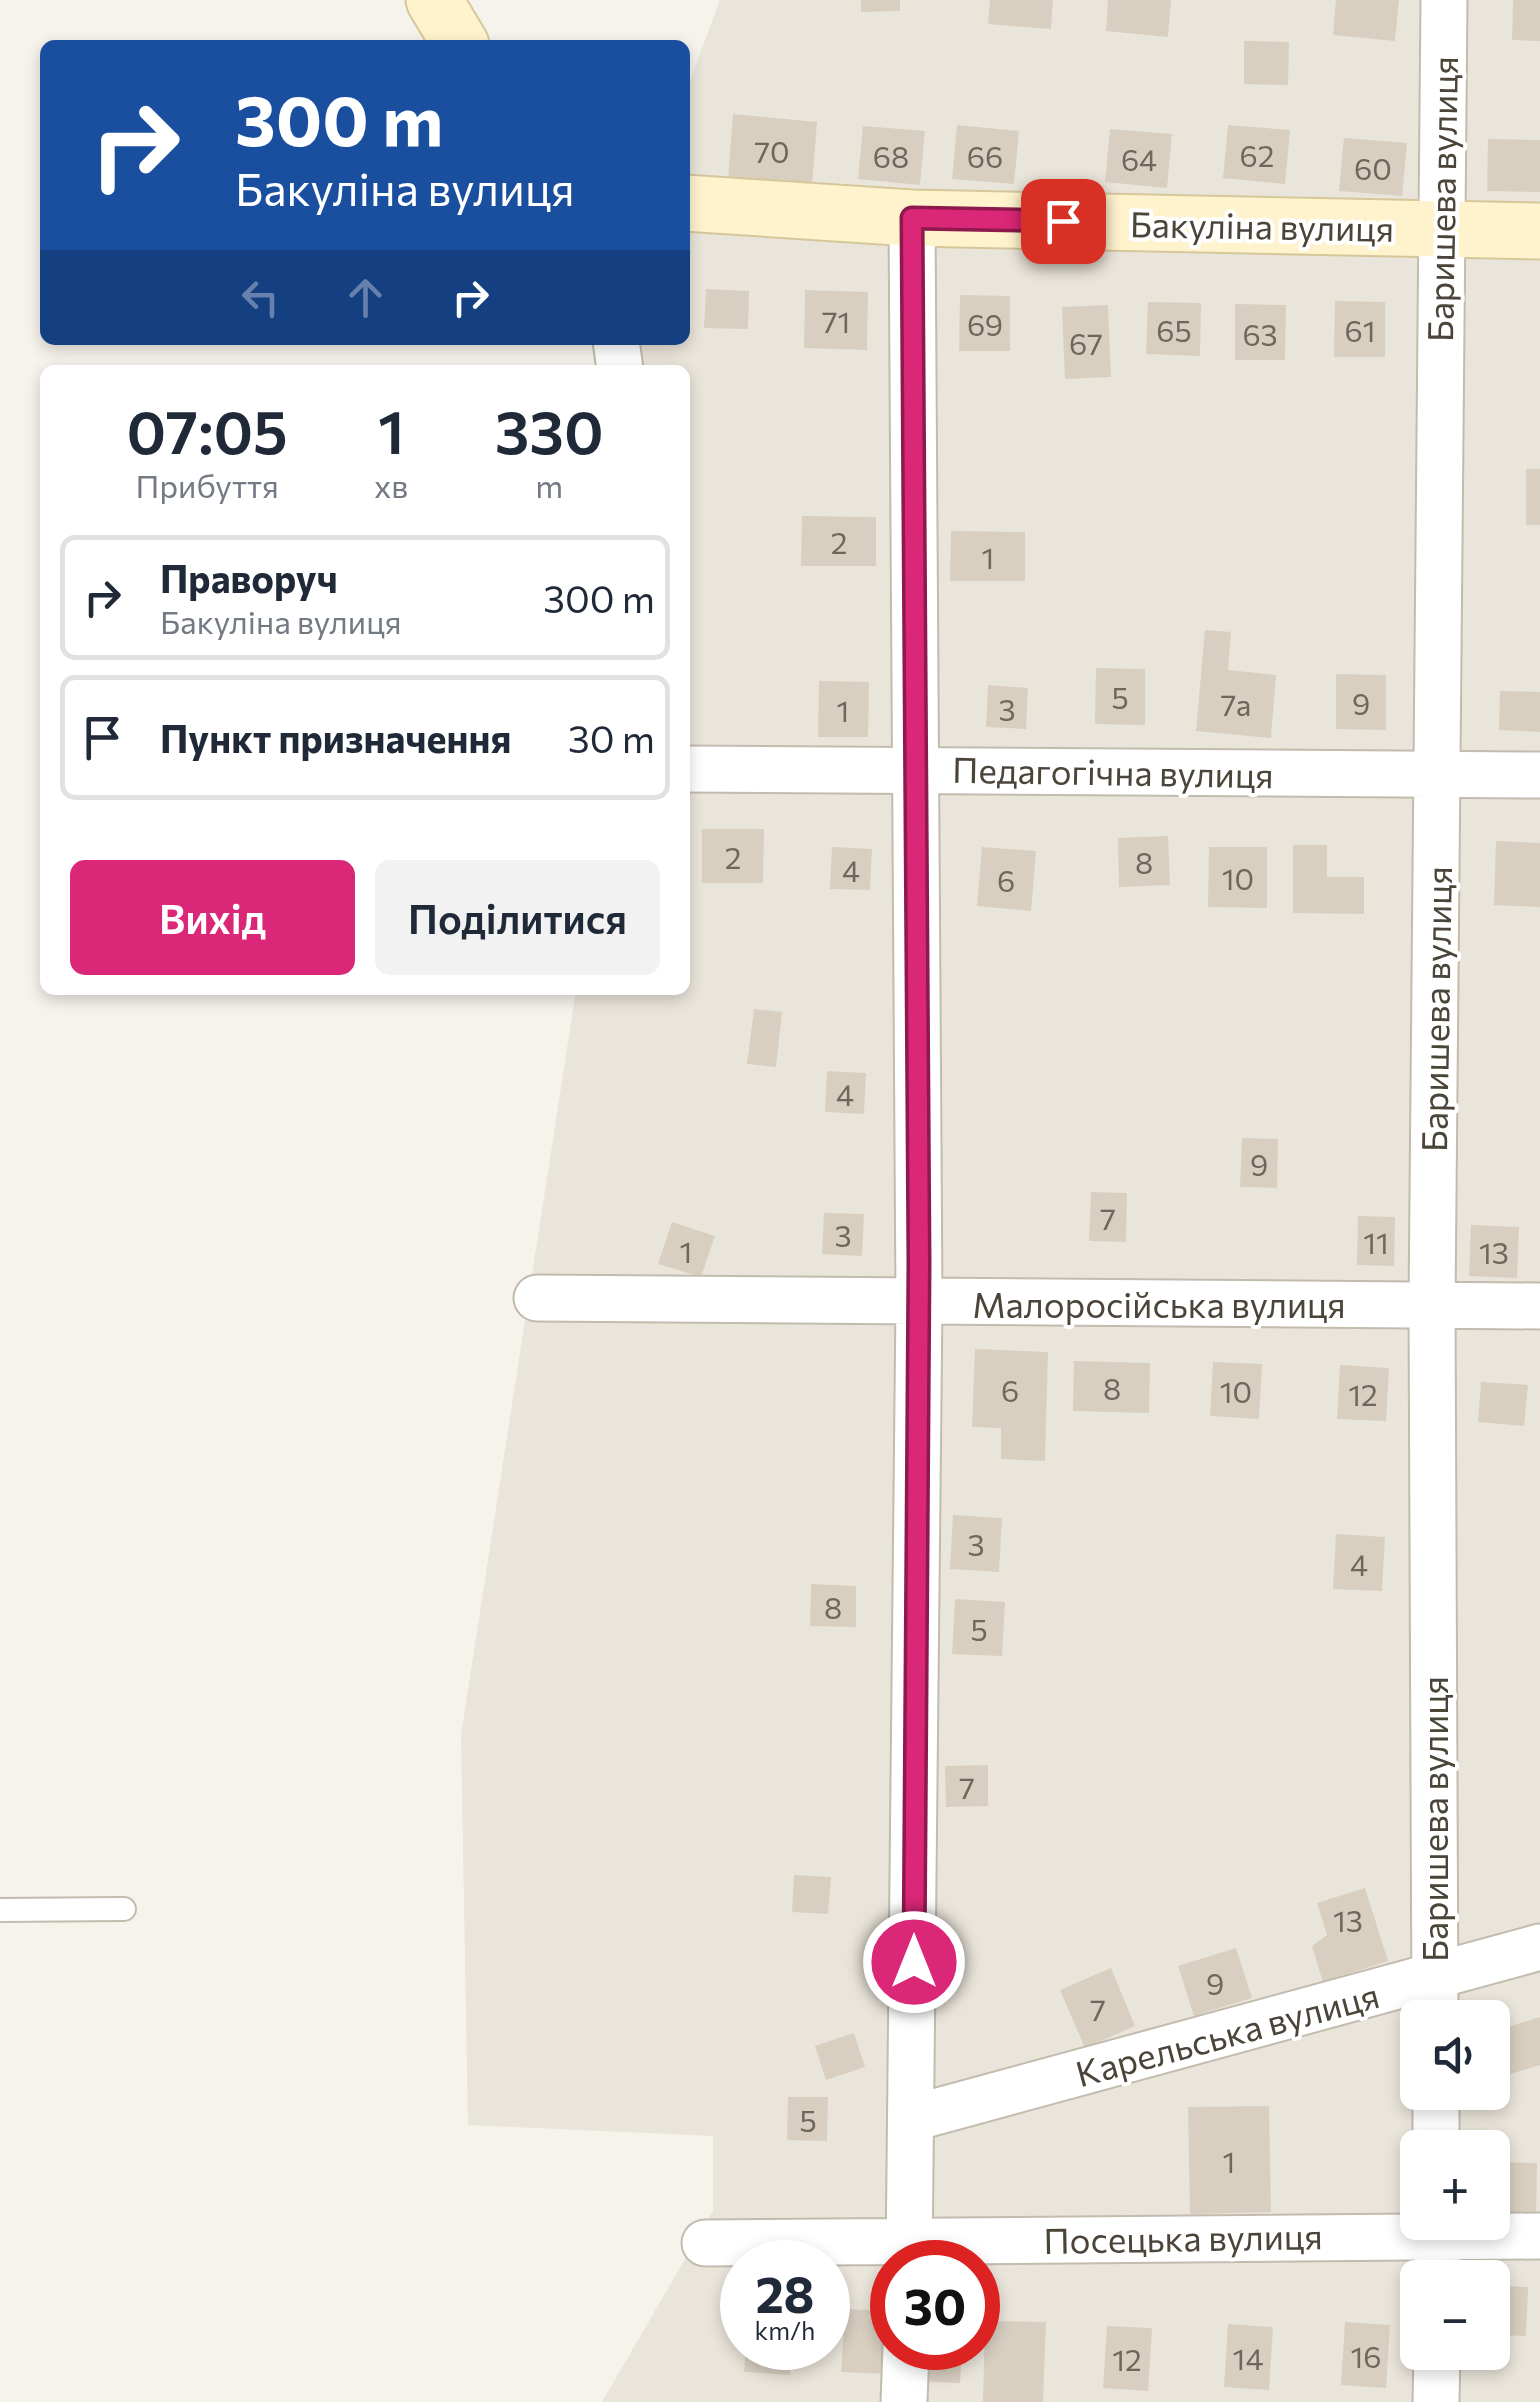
<!DOCTYPE html>
<html lang="uk">
<meta charset="utf-8">
<style>
:root{--surface:#fff;--page:#f2f2f3;--text:#1f2937;--muted:#747a83;--line:#e0e1e3;--accent:#db2777}
body{margin:0;font-family:Commissioner,sans-serif;background:var(--page);color:var(--text);height:100vh;display:flex;flex-direction:column;font-size:38px;white-space:nowrap}
*{box-sizing:border-box;margin:0}
p{font-size:32px;color:var(--muted)}
.icon{flex:none;width:55px;height:55px;fill:none;stroke:currentColor;stroke-width:2;stroke-linecap:round;stroke-linejoin:round}
.map{position:relative;flex:1;overflow:hidden}
.sheet{position:absolute;left:40px;top:365px;width:650px;height:630px;display:flex;flex-direction:column;background:var(--surface);border-radius:15px;box-shadow:0 5px 15px #0003}
.sheet>*{flex:none}
.guide{position:absolute;left:40px;top:40px;width:650px;height:305px;border-radius:15px;box-shadow:0 5px 15px #0003;background:#1a4fa0;color:#fff;overflow:hidden}
.fabs{position:absolute;left:1400px;top:2000px;display:grid;gap:20px}
.fabs a{display:grid;place-items:center;width:110px;height:110px;border-radius:15px;background:var(--surface);box-shadow:0 5px 15px #0003;font-size:50px}
.speed{position:absolute;left:720px;top:2240px;display:flex;gap:20px;font-size:50px;font-weight:700;text-align:center}
.speed>*{display:grid;place-content:center;width:130px;height:130px;border-radius:50%;background:var(--surface);box-shadow:0 5px 15px #0003;line-height:1}
.speed small{font-size:25px;font-weight:400}
.speed .limit{border:15px solid #d22;background:#fff;color:#111}
.pin{position:absolute;display:grid;place-items:center;width:85px;height:85px;color:#fff;margin:-42px;border-radius:20px;box-shadow:0 5px 15px #0006}
.me{position:absolute;width:110px;margin:-55px;rotate:0deg;stroke-linejoin:round;filter:drop-shadow(0 0 8px #0008)}
.turn{display:flex;align-items:center;gap:35px;height:210px;padding:0 30px;font-size:45px}
.turn .icon{width:130px;height:130px;stroke-width:2.5}
.turn b{display:block;font-size:70px;line-height:85px}
.lanes{display:flex;align-items:center;height:95px;padding:0 30px;background:#0003;justify-content:center;gap:50px;direction:ltr}
.lanes .off{opacity:.35}
.eta{display:flex;justify-content:space-evenly;align-items:center;height:170px;text-align:center}
.eta b{font-size:60px;font-weight:600;line-height:70px}
.action{display:flex;gap:20px;margin-top:auto;padding:20px 30px}
.action a{flex:1;height:115px;border-radius:15px;background:var(--accent);color:#fff;font-size:40px;font-weight:600;line-height:115px;text-align:center}
.action a+a{background:var(--page);color:var(--text)}
ul{padding:0;list-style:none}
li{display:flex;align-items:center;gap:30px;height:125px;margin:0 20px 15px;padding:0 10px;border:5px solid var(--line);border-radius:15px}
li div{flex:1}
li b{display:block;font-size:38px}
li em{font-style:normal}
.map>svg:first-child{display:block}
</style>
<div class="map">
<svg width="1540" height="2402" viewBox="0 0 1540 2402">
<rect width="100%" height="100%" fill="#f6f3ec"/>
<path fill="#eae5da" fill-rule="evenodd" d="M720,0H1540V2402H602L713,2211V2136L468,2125L461,1735L576,990H685V370H623L624,340H685V94ZM1418,2018H1492V2092H1418ZM1418,2148H1492V2222H1418ZM742,2262H828V2348H742ZM892,2262H978V2348H892ZM1418,2278H1492V2352H1418Z"/>
<path fill="#d8cfc1" d="M861,0H900V11L861,12Z
M990,0H1053L1051,29L988,24Z
M1108,0H1171L1168,37L1106,31Z
M1336,0H1399L1395,41L1333,35Z
M1513,0H1540V41L1512,40Z
M1244,41L1289,42L1288,85L1244,84Z
M733,114L817,122L812,186L728,179Z
M957,125L1019,131L1014,184L952,179Z
M1228,125L1290,130L1285,184L1223,178Z
M863,126L925,131L920,185L858,179Z
M1110,129L1172,134L1167,188L1105,182Z
M1344,138L1407,143L1402,196L1339,191Z
M1488,139L1540,140V192L1487,191Z
M706,289L749,291L748,329L704,328Z
M805,290L868,292L867,350L804,348Z
M960,295L1010,296V351H959Z
M1335,301L1385,302V357H1334Z
M1148,302L1201,303L1200,356L1146,354Z
M1235,304L1286,305L1285,360H1235Z
M1108,305L1111,377L1065,379L1062,307Z
M1526,469H1540V525H1526Z
M802,516L876,517V566H801Z
M951,531L1025,532V581H950Z
M1205,630L1231,632L1228,670L1276,675L1271,738L1196,731Z
M1096,668L1145,669V725L1095,724Z
M1336,674L1386,675V730L1336,729Z
M819,681L869,682L868,737H818Z
M988,685L1028,688L1026,729L986,727Z
M1500,691L1540,692V732L1499,730Z
M702,829H764L763,883H702Z
M1168,836L1170,885L1119,887L1118,838Z
M1496,841L1540,843V907L1494,905Z
M1293,845H1327V877H1364V914L1293,913Z
M832,847L872,849L870,890L830,889Z
M982,847L1036,851L1031,911L977,906Z
M1209,847H1267V908L1208,907Z
M754,1009L782,1012L776,1067L747,1064Z
M827,1071L866,1073L864,1114L825,1112Z
M1242,1138L1278,1139L1277,1188L1240,1187Z
M1091,1192L1127,1193L1126,1242L1089,1241Z
M824,1213L864,1214L862,1256L822,1254Z
M1358,1216L1395,1217L1394,1266L1357,1265Z
M672,1222L715,1236L701,1277L658,1264Z
M1471,1225L1519,1227L1517,1278L1469,1276Z
M975,1349L1048,1352L1045,1461L1001,1459V1428L972,1427Z
M1074,1361L1150,1363L1149,1413L1073,1411Z
M1213,1362L1262,1364L1259,1419L1210,1416Z
M1340,1365L1389,1368L1386,1421L1337,1419Z
M1481,1382L1528,1385L1524,1426L1478,1422Z
M953,1515L1002,1518L999,1572L950,1569Z
M1336,1534L1385,1537L1382,1591L1333,1589Z
M811,1584L856,1586V1627L810,1626Z
M955,1599L1005,1602L1002,1656L952,1654Z
M988,1765V1806L946,1807L945,1766Z
M794,1875L831,1877L828,1914L792,1912Z
M1365,1888L1388,1961L1323,1982L1312,1946L1327,1935L1317,1903Z
M1236,1948L1252,1998L1194,2016L1178,1966Z
M1111,1968L1135,2026L1085,2048L1060,1990Z
M1540,2017V2065L1504,2076L1492,2032Z
M854,2033L865,2067L826,2080L815,2046Z
M788,2097H828L827,2141L787,2140Z
M1269,2106L1271,2212L1190,2214L1188,2107Z
M1492,2162L1537,2163L1536,2216L1492,2214Z
M1492,2285L1528,2287L1526,2336L1492,2335Z
M845,2309L890,2311L886,2374L841,2372Z
M985,2321L1046,2322L1043,2402H983Z
M1345,2322L1390,2325L1386,2388L1341,2385Z
M1228,2324L1273,2327L1269,2390L1224,2387Z
M1107,2326L1152,2328L1148,2391L1103,2388Z
M746,2348H791L790,2375L744,2372Z
M917,2348H962L960,2383L915,2381Z"/>
<g fill="none" stroke-linecap="round" stroke-linejoin="round">
<defs>
<path id="lane" d="M0,1910L124,1909"/>
<path id="street" d="M616,340L620,370
M685,769L1540,775
M537,1298L1540,1306
M1435,2018L1432,1305L1444,0
M1436,2092V2148
M913,2118L1540,1947
M705,2243L1540,2236
M909,2262L919,1301L912,218
M1437,2278L1438,2222
M904,2402L906,2348
M1436,2402L1437,2352"/>
<path id="secondary" d="M434,0L461,45
M685,203L912,218L1540,231"/>
</defs>
<use href="#lane" stroke="#c2bbae" stroke-width="26"/>
<use href="#street" stroke="#c2bbae" stroke-width="49"/>
<use href="#secondary" stroke="#d6c79b" stroke-width="59"/>
<use href="#lane" stroke="#fff" stroke-width="22"/>
<use href="#street" stroke="#fff" stroke-width="45"/>
<use href="#secondary" stroke="#fff3cd" stroke-width="55"/>
</g>
<g fill="none" stroke-linecap="round" stroke-linejoin="round">
<defs>
<path id="route" d="M914,1962L919,1263L912,218L1063,221"/>
</defs>
<use href="#route" stroke="#8e194d" stroke-width="25"/>
<use href="#route" stroke="#db2777" stroke-width="18"/>
</g>
<g text-anchor="middle" dominant-baseline="central" stroke-width="8" stroke-linejoin="round" paint-order="stroke">
<g font-size="30" fill="#6e675b">
<text x="772" y="150">70</text>
<text x="1257" y="154">62</text>
<text x="891" y="155">68</text>
<text x="985" y="155">66</text>
<text x="1139" y="158">64</text>
<text x="1373" y="167">60</text>
<text x="836" y="320">71</text>
<text x="985" y="323">69</text>
<text x="1174" y="329">65</text>
<text x="1360" y="329">61</text>
<text x="1260" y="333">63</text>
<text x="1086" y="342">67</text>
<text x="839" y="541">2</text>
<text x="988" y="556">1</text>
<text x="1120" y="696">5</text>
<text x="1361" y="702">9</text>
<text x="1236" y="703">7а</text>
<text x="1007" y="708">3</text>
<text x="843" y="709">1</text>
<text x="733" y="856">2</text>
<text x="1144" y="861">8</text>
<text x="851" y="869">4</text>
<text x="1238" y="877">10</text>
<text x="1006" y="879">6</text>
<text x="845" y="1093">4</text>
<text x="1259" y="1163">9</text>
<text x="1108" y="1217">7</text>
<text x="843" y="1234">3</text>
<text x="1376" y="1241">11</text>
<text x="686" y="1250">1</text>
<text x="1494" y="1251">13</text>
<text x="1112" y="1387">8</text>
<text x="1010" y="1389">6</text>
<text x="1236" y="1390">10</text>
<text x="1363" y="1393">12</text>
<text x="976" y="1543">3</text>
<text x="1359" y="1563">4</text>
<text x="833" y="1606">8</text>
<text x="979" y="1628">5</text>
<text x="967" y="1786">7</text>
<text x="1348" y="1919">13</text>
<text x="1215" y="1982">9</text>
<text x="1098" y="2008">7</text>
<text x="808" y="2119">5</text>
<text x="1229" y="2160">1</text>
<text x="1366" y="2355">16</text>
<text x="1248" y="2357">14</text>
<text x="1127" y="2358">12</text>
</g>
<g font-size="35" fill="#4b4439" stroke="#fff">
<text transform="translate(1441 199) rotate(-89)">Баришева вулиця</text>
<text transform="translate(1262 225) rotate(1)">Бакуліна вулиця</text>
<text transform="translate(1113 771) rotate(1)">Педагогічна вулиця</text>
<text transform="translate(1435 1009) rotate(-89)">Баришева вулиця</text>
<text x="1159" y="1303">Малоросійська вулиця</text>
<text transform="translate(1433 1819) rotate(-90)">Баришева вулиця</text>
<text transform="translate(1227 2033) rotate(-15)">Карельська вулиця</text>
<text transform="translate(1183 2237) rotate(-1)">Посецька вулиця</text>
</g>
</g>
</svg>
<div class="fabs">
<a><svg class="icon" aria-label="sound" viewBox="0 0 24 24"><path d="M4 9h4l5-4v14l-5-4H4zM17 9q2 3 0 6"/></svg></a>
<a>+</a>
<a>−</a>
</div>
<div class="speed"><div>28<small>km/h</small></div><div class="limit">30</div></div>
<div class="pin" style="left:1063px;top:221px;background:#d93025"><svg class="icon" aria-label="arrive" viewBox="0 0 24 24"><path d="M6 21V4h12l-3 4 3 4H6"/></svg></div>
<svg class="me" style="left:914px;top:1962px" viewBox="-20 -20 40 40"><circle r="17" fill="#db2777" stroke="#fff" stroke-width="3"/><path d="M0-11L8 9 0 5-8 9z" fill="#fff"/></svg>
<div class="guide">
<div class="turn"><svg class="icon" aria-label="right" viewBox="0 0 24 24"><path d="M7 20v-9h11M14 6l5 5-5 5"/></svg><div><b>300 m</b>Бакуліна вулиця</div></div>
<div class="lanes"><svg class="icon off" aria-label="left" viewBox="0 0 24 24"><path d="M17 20v-9H6M10 6l-5 5 5 5"/></svg><svg class="icon off" aria-label="ahead" viewBox="0 0 24 24"><path d="M12 20V5M6 11l6-6 6 6"/></svg><svg class="icon" aria-label="right" viewBox="0 0 24 24"><path d="M7 20v-9h11M14 6l5 5-5 5"/></svg></div>
</div>
<section class="sheet">
<div class="eta">
<div><b>07:05</b><p>Прибуття</p></div>
<div><b>1</b><p>хв</p></div>
<div><b>330</b><p>m</p></div>
</div>
<ul>
<li><svg class="icon" aria-label="right" viewBox="0 0 24 24"><path d="M7 20v-9h11M14 6l5 5-5 5"/></svg><div><b>Праворуч</b><p>Бакуліна вулиця</p></div><em>300 m</em></li>
<li><svg class="icon" aria-label="arrive" viewBox="0 0 24 24"><path d="M6 21V4h12l-3 4 3 4H6"/></svg><div><b>Пункт призначення</b></div><em>30 m</em></li>
</ul>
<div class="action"><a>Вихід</a><a>Поділитися</a></div>
</section>
</div>
